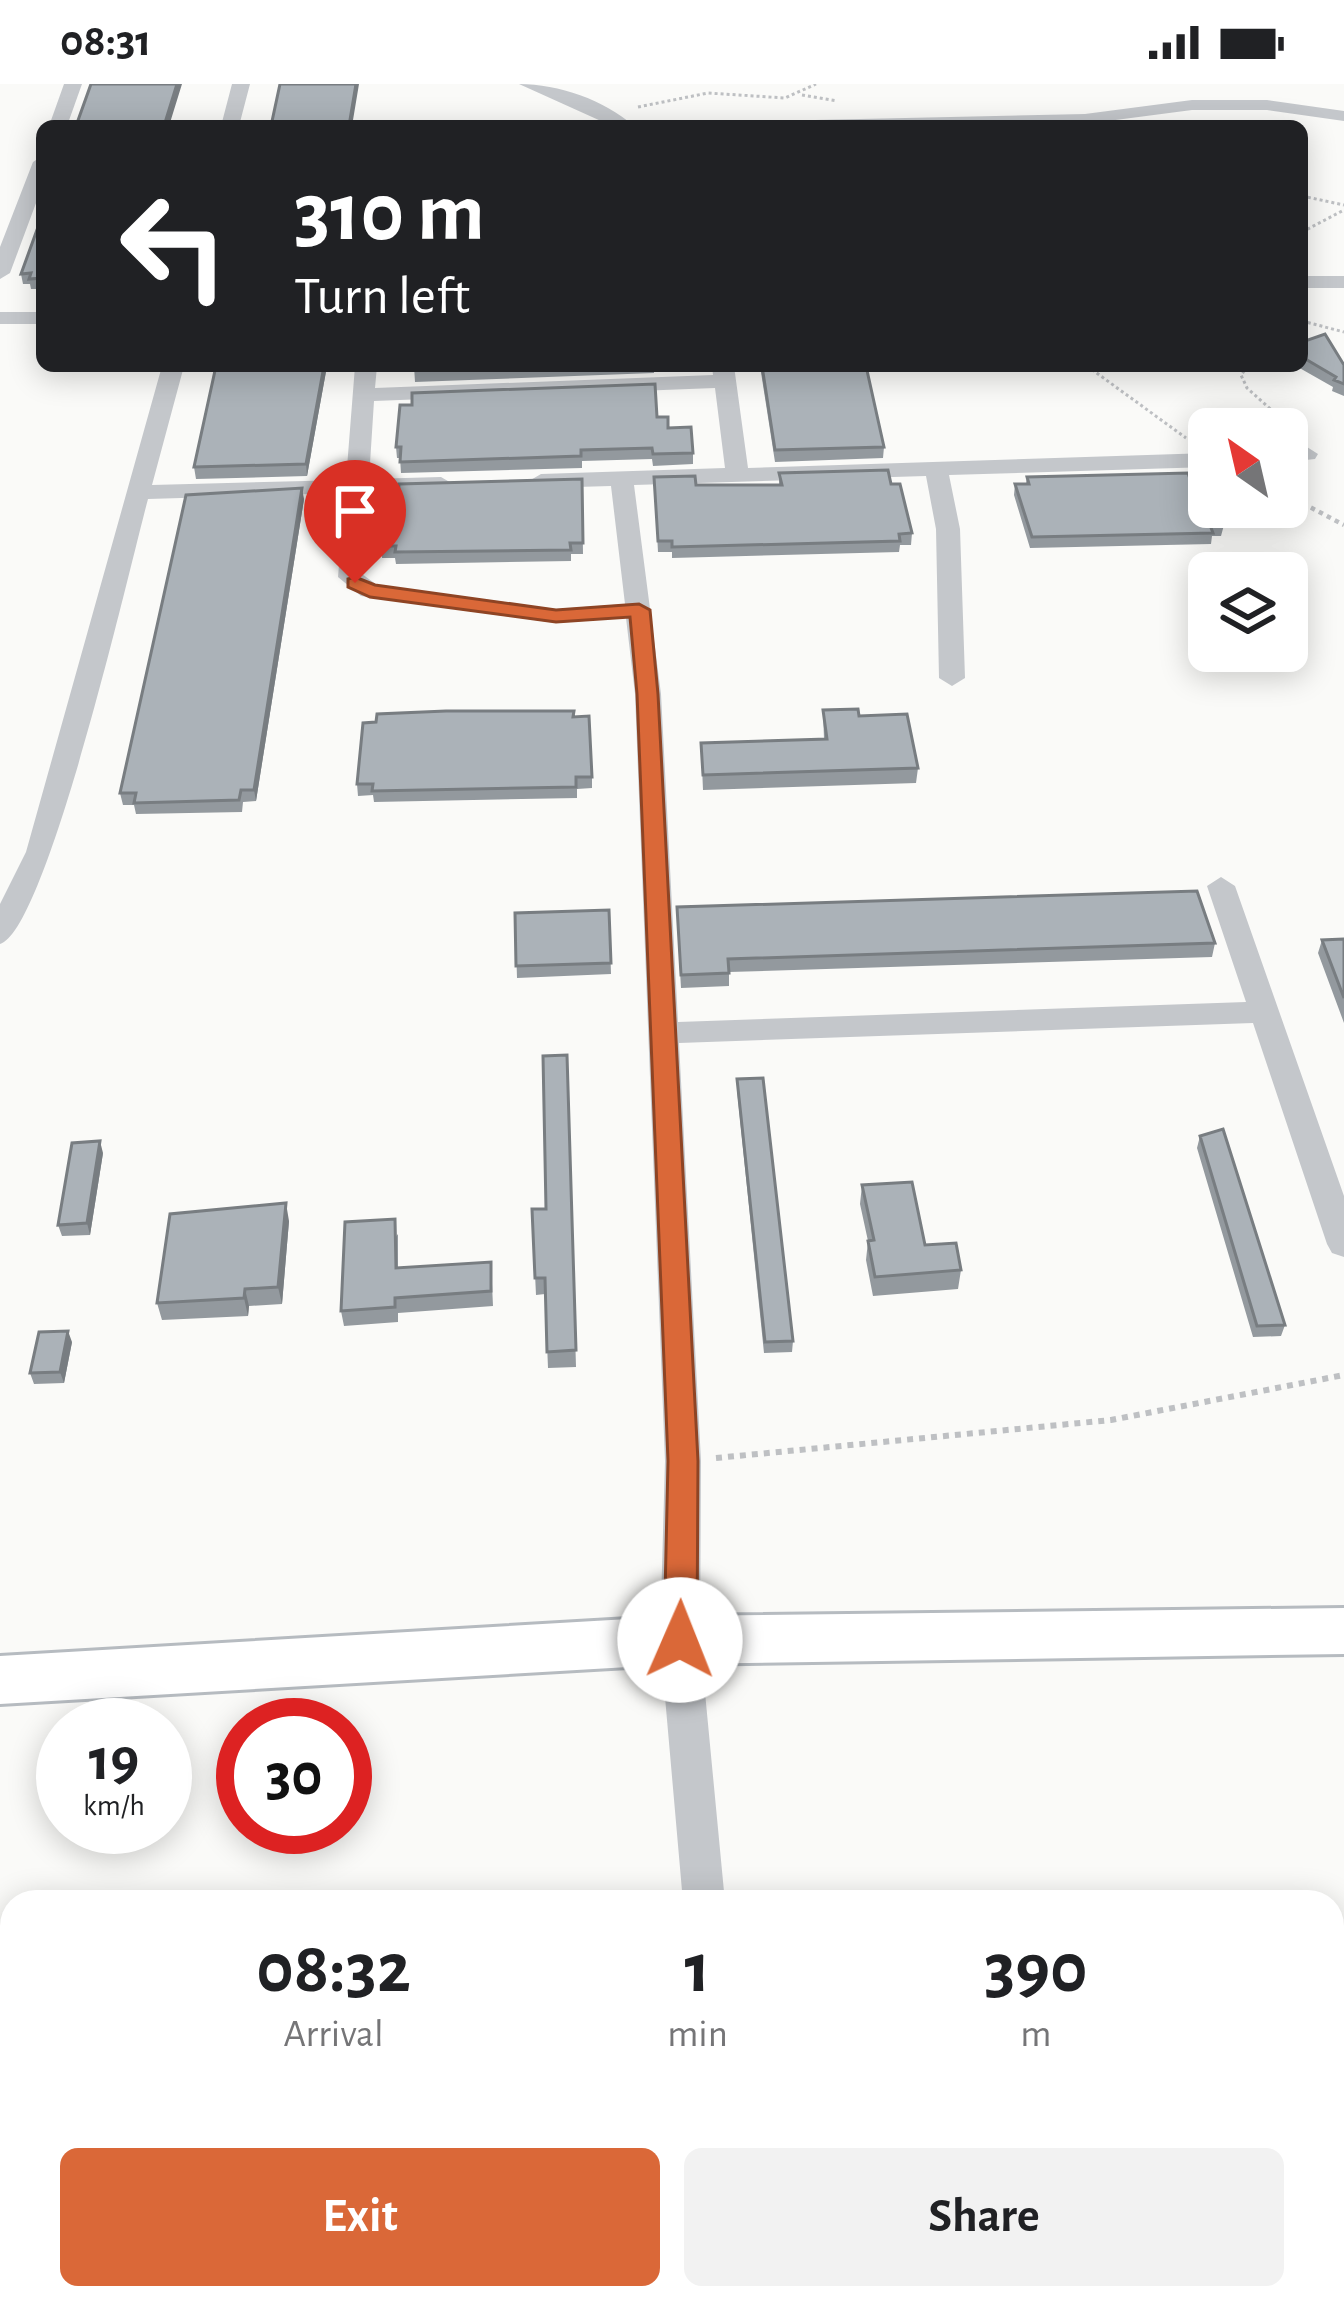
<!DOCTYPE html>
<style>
:root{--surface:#fff;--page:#f2f2f2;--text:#202124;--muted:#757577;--accent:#da6838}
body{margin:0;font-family:"Alegreya Sans",sans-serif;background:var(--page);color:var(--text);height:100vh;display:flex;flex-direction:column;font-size:45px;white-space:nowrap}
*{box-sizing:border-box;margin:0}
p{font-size:39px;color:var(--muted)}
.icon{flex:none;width:66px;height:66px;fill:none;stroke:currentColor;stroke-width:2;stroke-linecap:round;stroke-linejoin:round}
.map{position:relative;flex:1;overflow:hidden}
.side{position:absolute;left:0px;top:1806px;width:1344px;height:420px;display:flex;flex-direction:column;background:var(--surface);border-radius:36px 36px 0 0;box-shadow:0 6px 30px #0003}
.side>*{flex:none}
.guide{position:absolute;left:36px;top:36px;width:1272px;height:252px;border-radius:18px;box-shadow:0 6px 30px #0003;background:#202124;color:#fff;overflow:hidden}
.needle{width:78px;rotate:326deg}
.fabs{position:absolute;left:1188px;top:324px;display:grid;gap:24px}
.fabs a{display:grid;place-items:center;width:120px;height:120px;border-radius:18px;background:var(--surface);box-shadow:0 6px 30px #0003;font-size:60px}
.speed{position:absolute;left:36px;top:1614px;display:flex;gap:24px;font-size:60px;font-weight:700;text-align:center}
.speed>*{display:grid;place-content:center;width:156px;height:156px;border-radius:50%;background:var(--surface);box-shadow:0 6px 30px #0003;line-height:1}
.speed small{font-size:30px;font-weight:400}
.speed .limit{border:18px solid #d22;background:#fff;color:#111}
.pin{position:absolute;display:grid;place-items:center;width:102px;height:102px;color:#fff;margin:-123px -51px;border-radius:50% 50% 50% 0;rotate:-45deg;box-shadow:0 0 12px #0007}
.pin .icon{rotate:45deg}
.me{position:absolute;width:132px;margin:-66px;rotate:1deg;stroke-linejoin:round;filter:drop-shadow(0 0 9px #0008)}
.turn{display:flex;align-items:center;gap:42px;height:252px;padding:0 60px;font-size:54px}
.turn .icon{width:156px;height:156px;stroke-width:2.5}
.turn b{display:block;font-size:84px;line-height:102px}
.eta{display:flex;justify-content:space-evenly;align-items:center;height:204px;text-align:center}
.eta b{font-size:72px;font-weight:700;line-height:84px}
.cta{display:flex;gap:24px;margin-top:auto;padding:24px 60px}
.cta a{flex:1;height:138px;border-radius:18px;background:var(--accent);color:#fff;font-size:48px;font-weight:700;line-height:138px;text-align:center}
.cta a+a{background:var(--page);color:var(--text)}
.status{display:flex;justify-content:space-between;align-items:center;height:84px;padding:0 60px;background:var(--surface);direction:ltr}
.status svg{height:33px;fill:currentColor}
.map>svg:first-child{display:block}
</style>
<div class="status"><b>08:31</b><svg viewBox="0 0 49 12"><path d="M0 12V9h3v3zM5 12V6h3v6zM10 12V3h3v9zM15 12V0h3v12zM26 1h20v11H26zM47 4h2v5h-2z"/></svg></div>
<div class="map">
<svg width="1344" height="2226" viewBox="0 0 1344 2226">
<rect width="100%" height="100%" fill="#fafaf8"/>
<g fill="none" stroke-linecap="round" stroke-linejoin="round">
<defs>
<path id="secondary" d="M1344,1524V1570L680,1580L0,1620V1572L680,1532Z"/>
</defs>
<use href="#secondary" stroke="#b6bbc0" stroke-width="6"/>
<path stroke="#bec0c3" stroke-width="3" stroke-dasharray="3 3" stroke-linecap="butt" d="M802,11L837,17
M638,23L708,9L785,14L816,0
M1302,112L1344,121
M1302,148L1344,126
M1302,237L1344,248
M1087,282L1186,354
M1248,282L1241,291L1247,304L1297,349"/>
<path stroke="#bec0c3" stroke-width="4.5" stroke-dasharray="4.5 4.5" stroke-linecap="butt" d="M1287,411L1344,441"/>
<path stroke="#bec0c3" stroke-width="6" stroke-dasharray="6 6" stroke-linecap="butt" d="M716,1374L1111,1336L1344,1291"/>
<path fill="#c4c7cb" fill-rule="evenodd" d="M64,0H82L67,42H49Z
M232,0H250L239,42H221Z
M519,0C559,0 604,16 634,42H612Z
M1192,16H1267L1344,27V37L1267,26H1192L1085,40L761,42L770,37L1085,30Z
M42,72V103L10,189L0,195V163L33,78Z
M1302,192H1344V204H1302Z
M0,228H42V240H0Z
M162,282H184L152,401L346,396L355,282H377L375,304L713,291L712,282H734L748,384L1209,369V383L949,391L960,445L965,594L952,602L939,594L936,445L926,392L634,401L661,610L678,938L1246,918L1207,802L1221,793L1235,802L1344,1112V1173L1332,1169L1327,1160L1253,939L679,959L701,1377L700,1556L725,1818H683L660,1556L665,1377L635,610L626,534L556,539L361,512L338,493L345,409L148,415C131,478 47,847 0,860V820L26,768ZM715,304L725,384L541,390L529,397L541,404L611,402L625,520L556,525L377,501L362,490L368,409L441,407L453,400L441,393L369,395L374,317Z
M1287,364L1307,363L1318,370L1315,375L1287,378Z
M0,1945L12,1946V1990L0,1989Z
M186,2214H234L233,2226H185Z
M708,2214H756L757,2226H709Z"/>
<use href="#secondary" fill="#fff" fill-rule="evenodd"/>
</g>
<path fill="#93999e" d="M42,132V205H31L30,200H23L21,190Z
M1302,258L1344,281V312L1332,307L1333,303L1296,282H1302Z
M327,282L307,392L196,395L194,383Z
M414,282H654V289L415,298Z
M760,282H866L884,363L883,374L775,378Z
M657,333L693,369V380L653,382L652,375L582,377V384L401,389L400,374H397L396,363Z
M779,389L891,400L912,449L911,461H900L899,468L672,474V468H658L654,393L696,401H779Z
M1027,393L1190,395L1224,441L1221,452H1212L1211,460L1030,464L1014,411L1015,400H1026Z
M582,395L583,470H571V477L396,480L395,474H382L381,462Z
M304,415L256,717L243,718L242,728L136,730L134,721H123L120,709Z
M823,626L859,632L918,684L916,699L703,706L701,659L824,655Z
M573,633L592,693V704L577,705V714L374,718L373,711L358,712L357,700Z
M609,826L611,890L517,894L515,829Z
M677,836L1215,859L1212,873L729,888V902L681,904Z
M1344,855V939L1318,869L1322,856Z
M567,971L576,1283L548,1284L545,1210L536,1211L532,1125H546Z
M737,995L793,1257L792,1268L764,1269L737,1006Z
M1200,1052L1285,1241L1281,1252L1253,1253L1197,1064Z
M103,1069L90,1151L62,1152L58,1141Z
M862,1101L925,1161L961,1186L958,1205L873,1212L866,1176L868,1157L860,1120Z
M289,1137L282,1220L249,1222L248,1232L162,1236L157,1219Z
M398,1150V1184L491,1178L493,1222L398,1229V1238L344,1242L341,1227Z
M72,1258L64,1299L34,1300L30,1289Z
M1344,2042V2116L1332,2117V2043Z
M0,2106H12V2182H0Z
M796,2214H885L887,2226H822V2222L797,2223Z
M942,2214L1011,2220L1194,2226H940Z
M1277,2214H1332L1344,2226H1279Z"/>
<path fill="#787d81" d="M177,0H182L169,42H164Z
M356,0H359L352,42H349Z
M324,282H327L307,392L306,380Z
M302,404L304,415L256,717L254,706Z
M100,1057L103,1069L90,1151L87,1139Z
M286,1119L289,1137L282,1220L278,1203Z
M245,1205L249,1222L248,1232L244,1214Z
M68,1247L72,1258L64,1299L60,1288Z"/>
<path fill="#abb2b8" stroke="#787d81" stroke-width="3" d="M91,0H177L164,42H76Z
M280,0H356L349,42H271Z
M810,39L811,42H771Z
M42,132V194L29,195L31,189L21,190Z
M1325,250L1344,281V300L1334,296L1336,293L1302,273V258Z
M216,282H324L306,380L194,383Z
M414,282H505L413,286Z
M762,282H866L884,363L775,366Z
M655,300L657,333H668V344L691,343L693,369L653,370L652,364L581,366V372L400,378L401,363H396L400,321H412V309Z
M888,386L891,400H900L912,449L899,450L900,457L672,463V457H658L654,393L695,392L696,401H782L779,389Z
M1188,389L1190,395L1203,394L1209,407V423H1216L1224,441H1210L1213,449L1032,453L1015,400H1029L1027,393Z
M582,395L583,459H570L571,466L395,468L396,462H381L385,415L398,414L399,400Z
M302,404L254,706H241L239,716L134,719L136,709H120L186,411Z
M858,625L859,632L907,630L918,684L703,691L701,659L827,655L823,626Z
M446,627H574L573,633L589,632L592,693H576V703L372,707L373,700H357L363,639L376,638L377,630Z
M1197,807L1215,859L728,875L729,889L681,891L677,823Z
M609,826L611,879L516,882L515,829Z
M1344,855V914L1322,856Z
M567,971L576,1266L547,1268L545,1194H535L532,1125H546L543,972Z
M763,994L793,1257L765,1258L737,995Z
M1223,1045L1285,1241L1257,1242L1200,1052Z
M100,1057L87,1139L58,1141L72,1059Z
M912,1098L925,1161L956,1159L961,1186L875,1193L868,1157L874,1156L862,1101Z
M286,1119L278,1203L245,1205L244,1214L157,1219L170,1130Z
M395,1135L396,1184L491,1178V1207L395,1214V1223L341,1227L345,1138Z
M68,1247L60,1288L30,1289L39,1248Z
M1344,2042V2101L1332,2102V2043Z
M0,2106H12V2166L0,2167Z
M1332,2192H1344V2226H1293L1291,2214H1332Z
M587,2214H634V2226H588Z
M825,2214H885L887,2226H826Z
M945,2214H1010L1011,2220L1086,2214H1192L1194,2226H947Z"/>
<path fill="#da6838" stroke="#8e4424" stroke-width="3" d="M355,493L375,501L556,526L639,520L650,526L658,610L698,1377L697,1556L692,1566L680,1570L669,1566L664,1556L668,1377L637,610L630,533L556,538L370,513L348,503V495Z"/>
</svg>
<div class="fabs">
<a><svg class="needle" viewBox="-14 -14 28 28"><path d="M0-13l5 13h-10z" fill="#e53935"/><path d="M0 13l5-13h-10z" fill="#757577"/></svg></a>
<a><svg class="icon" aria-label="layers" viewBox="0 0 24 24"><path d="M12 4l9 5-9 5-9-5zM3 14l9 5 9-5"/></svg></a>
</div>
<div class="speed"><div>19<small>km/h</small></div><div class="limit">30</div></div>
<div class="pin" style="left:355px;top:499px;background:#d93025"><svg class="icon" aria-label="arrive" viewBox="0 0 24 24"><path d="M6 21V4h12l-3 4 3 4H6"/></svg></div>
<svg class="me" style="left:680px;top:1556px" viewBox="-20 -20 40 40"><circle r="19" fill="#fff"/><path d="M0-13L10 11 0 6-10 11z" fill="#da6838"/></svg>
<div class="guide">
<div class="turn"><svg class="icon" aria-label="left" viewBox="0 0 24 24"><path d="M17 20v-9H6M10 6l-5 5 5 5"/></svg><div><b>310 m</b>Turn left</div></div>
</div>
<section class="side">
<div class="eta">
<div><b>08:32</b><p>Arrival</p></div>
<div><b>1</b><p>min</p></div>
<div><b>390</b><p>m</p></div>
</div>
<div class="cta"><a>Exit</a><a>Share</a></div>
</section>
</div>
